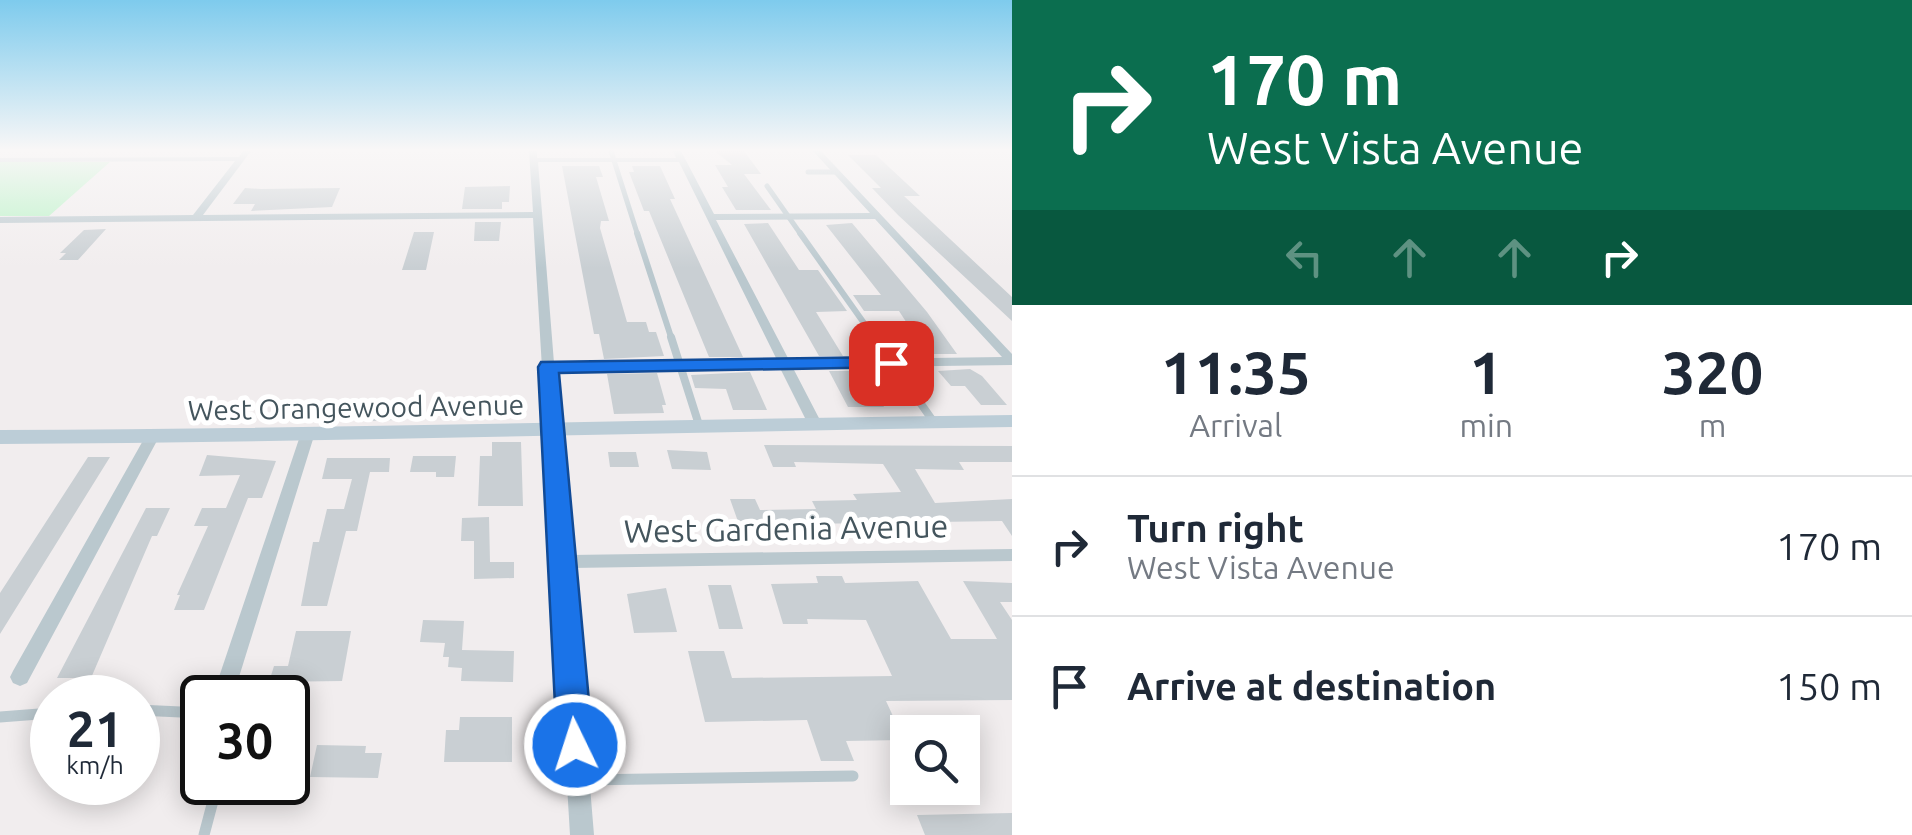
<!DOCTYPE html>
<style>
:root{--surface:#fff;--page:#f6f6f7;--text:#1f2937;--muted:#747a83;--line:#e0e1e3}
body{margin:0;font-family:Ubuntu,sans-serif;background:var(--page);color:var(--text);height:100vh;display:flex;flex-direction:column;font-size:38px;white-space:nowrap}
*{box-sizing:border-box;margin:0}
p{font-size:32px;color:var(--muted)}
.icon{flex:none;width:55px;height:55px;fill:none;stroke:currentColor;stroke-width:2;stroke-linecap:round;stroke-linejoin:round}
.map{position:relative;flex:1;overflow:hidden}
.drawer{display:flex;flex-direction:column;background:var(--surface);width:900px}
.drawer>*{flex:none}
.banner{background:#0b6e4f;color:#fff;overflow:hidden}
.buttons{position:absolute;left:890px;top:715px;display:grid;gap:20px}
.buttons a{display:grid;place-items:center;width:90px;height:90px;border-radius:0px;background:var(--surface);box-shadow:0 5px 25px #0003;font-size:50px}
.speed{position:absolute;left:30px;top:675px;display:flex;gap:20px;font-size:50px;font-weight:700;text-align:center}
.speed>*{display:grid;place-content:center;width:130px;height:130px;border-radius:50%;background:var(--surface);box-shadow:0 5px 25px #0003;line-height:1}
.speed small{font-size:25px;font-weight:400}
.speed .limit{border:5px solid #111;border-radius:15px;background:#fff;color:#111}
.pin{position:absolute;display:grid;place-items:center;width:85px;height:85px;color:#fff;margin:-42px;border-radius:20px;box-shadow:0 5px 15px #0006}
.me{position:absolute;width:110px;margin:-55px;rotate:356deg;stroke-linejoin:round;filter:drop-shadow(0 0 8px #0008)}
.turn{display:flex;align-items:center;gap:35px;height:210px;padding:0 30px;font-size:45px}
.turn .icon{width:130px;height:130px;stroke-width:2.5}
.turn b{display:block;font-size:70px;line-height:85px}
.lanes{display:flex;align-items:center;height:95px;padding:0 30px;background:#0003;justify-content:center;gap:50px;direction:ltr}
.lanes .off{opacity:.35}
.eta{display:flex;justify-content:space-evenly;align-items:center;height:170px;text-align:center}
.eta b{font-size:60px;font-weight:600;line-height:70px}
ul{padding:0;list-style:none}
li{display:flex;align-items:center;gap:30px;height:140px;padding:0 30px;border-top:2px solid var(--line)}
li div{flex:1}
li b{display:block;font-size:38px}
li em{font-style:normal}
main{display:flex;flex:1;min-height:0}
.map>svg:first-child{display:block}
</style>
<main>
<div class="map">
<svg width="1012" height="835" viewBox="0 0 1012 835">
<rect width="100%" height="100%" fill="#f1edee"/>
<path fill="#b7f3c5" d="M0,162H110L49,216H0Z"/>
<path fill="#c9cfd3" d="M715,151H744L761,174H744L771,210H736L722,187H728L715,165H732Z
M848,155H876L920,196H904L1012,297V321L898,215L872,188H881Z
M562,166H599L603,177H596L609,221H601L600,228L627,322H646L649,332H656L664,356L604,359L599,334H594Z
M632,166H660L675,199H670L743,357H709L649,211H644L629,172H634Z
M510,186L509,202H502V209H462L465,187Z
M245,188L261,189L340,188L332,207L251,211L255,204H233Z
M475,222H501L499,241H474Z
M768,223L799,270H818L847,311L816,312L843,356H819L744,224Z
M852,223L927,312L957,354H927L899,311H864L853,295H881L826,225Z
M106,229L78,260H59L66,253H60L84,230Z
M414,232H434L426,270H402Z
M970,369L982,376L1007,405H981L965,386H951L938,371Z
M829,371H852L865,393H876L884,407H848Z
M750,372L767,410H733L726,389L695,388L691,375Z
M657,373L666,405H662L664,413L614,414L607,374Z
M397,402L395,420L369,421L372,403Z
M492,442H521L523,506H478L480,456H492Z
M764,445L1012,446V462H959L964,470L915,469L935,503L1012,499V536L1002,521L805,524L741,530L730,499H755L760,510L816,509L812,501L857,500L853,494L901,492L883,464L794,462L796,467H773Z
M667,450L707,452L711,470L672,469Z
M608,452H636L639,467H610Z
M207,455L276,461L262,498H248L204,610H174L180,595H177L208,526H194L202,508H226L240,475L199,476Z
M413,456H456L454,477H436V472H410Z
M88,457H110L0,634V593Z
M327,458H390L389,472H370L357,531H346L327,606H301L313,542H319L327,509H344L352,479H322Z
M146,508H170L157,536H152L91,678H57Z
M489,517L490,562H514V578L474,579V541H461L462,518Z
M816,576H842L845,583L918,581L951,639H997L963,581L1012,583V602H1000L1012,620V700L886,701L904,740L846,741L854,761H821L807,720L705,722L688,651H724L732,678L892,676L866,620L807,619L808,624H783L771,584L818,583Z
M708,585H731L743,629H719Z
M666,588L677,632L634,633L627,594Z
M423,620L464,621L462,650L514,651L513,682L461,681L462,668L448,667L449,657H443L445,643L420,642Z
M296,631H351L342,681L269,682L274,666H288Z
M460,717H512V762H444L446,730H459Z
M317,745L366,746L365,753H382L378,778L310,777Z
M1012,813V835H925L917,815Z"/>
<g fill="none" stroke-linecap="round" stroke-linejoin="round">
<path stroke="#bac8ce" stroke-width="5" d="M611,151L638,236
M808,172H836
M767,186L802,236"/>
<path stroke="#bac8ce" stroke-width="6" d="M637,233L672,340
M800,233L876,340"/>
<path stroke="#bac8ce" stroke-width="8" d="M671,337L699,425
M874,337L933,421"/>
<path stroke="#bac8ce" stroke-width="11" d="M138,710L202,713
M0,717L52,713
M582,780L853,776
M204,835L218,782"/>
<path fill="#bac8ce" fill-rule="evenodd" d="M243,151H251L203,215L533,212L529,151H537V158H676L673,151H681L714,214L870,213L813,151H821L1012,354V365L793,368L821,422L814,426L807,422L780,368L555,371L570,555L1012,549V561L572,568L594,835H570L533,218L0,223V217L193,215L235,161L0,162V158L239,157ZM538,162H679L777,360L554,363ZM875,219L1002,357L789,360L716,220Z
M152,432L159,437L27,683L20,686L13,683L10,677L13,671L145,437Z
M307,432L314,436L239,677L236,683L229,686L222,683L219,677L300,436Z"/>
<path fill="#bccdd7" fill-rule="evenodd" d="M1012,415V427C675,432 337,442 0,444V430C337,429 675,419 1012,415Z"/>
</g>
<linearGradient id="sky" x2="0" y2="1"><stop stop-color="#7ecbed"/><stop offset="0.56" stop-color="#f9f7f7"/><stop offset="1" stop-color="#f9f7f7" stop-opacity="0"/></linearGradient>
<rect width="1012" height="268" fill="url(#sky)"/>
<path fill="#1a73e8" stroke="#114b97" stroke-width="2.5" d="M891,357L898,358L901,363L898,367L559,373L593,745L587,757L575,761L563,757L557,745L538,367L541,362Z"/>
<g text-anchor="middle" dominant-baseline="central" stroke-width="10" stroke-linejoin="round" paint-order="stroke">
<g font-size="28" fill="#44555d" stroke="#fff">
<text transform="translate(356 407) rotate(-1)">West Orangewood Avenue</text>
</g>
<g font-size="32" fill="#44555d" stroke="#fff">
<text transform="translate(786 528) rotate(-1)">West Gardenia Avenue</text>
</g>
</g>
</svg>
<div class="buttons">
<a><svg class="icon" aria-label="search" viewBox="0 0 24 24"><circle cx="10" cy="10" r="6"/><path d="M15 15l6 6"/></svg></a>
</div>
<div class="speed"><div>21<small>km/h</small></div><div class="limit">30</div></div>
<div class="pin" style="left:891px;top:363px;background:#d93025"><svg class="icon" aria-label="arrive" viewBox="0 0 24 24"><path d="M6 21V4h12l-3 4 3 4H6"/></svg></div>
<svg class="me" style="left:575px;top:745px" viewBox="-20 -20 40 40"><circle r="17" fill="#1a73e8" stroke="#fff" stroke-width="3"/><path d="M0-11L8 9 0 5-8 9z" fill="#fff"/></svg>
</div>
<section class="drawer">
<div class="banner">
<div class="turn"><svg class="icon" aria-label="right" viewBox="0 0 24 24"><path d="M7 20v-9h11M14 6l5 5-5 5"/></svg><div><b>170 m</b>West Vista Avenue</div></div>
<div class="lanes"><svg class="icon off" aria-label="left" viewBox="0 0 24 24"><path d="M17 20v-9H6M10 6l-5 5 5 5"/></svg><svg class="icon off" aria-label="ahead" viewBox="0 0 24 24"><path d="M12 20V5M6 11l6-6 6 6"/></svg><svg class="icon off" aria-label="ahead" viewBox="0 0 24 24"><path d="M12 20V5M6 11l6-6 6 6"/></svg><svg class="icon" aria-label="right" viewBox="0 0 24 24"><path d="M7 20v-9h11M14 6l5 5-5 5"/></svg></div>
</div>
<div class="eta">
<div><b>11:35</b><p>Arrival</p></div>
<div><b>1</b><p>min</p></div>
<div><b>320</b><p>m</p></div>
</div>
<ul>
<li><svg class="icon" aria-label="right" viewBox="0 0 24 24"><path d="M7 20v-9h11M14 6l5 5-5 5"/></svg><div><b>Turn right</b><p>West Vista Avenue</p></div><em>170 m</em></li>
<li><svg class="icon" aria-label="arrive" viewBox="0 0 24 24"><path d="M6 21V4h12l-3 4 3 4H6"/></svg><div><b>Arrive at destination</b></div><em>150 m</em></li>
</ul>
</section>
</main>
